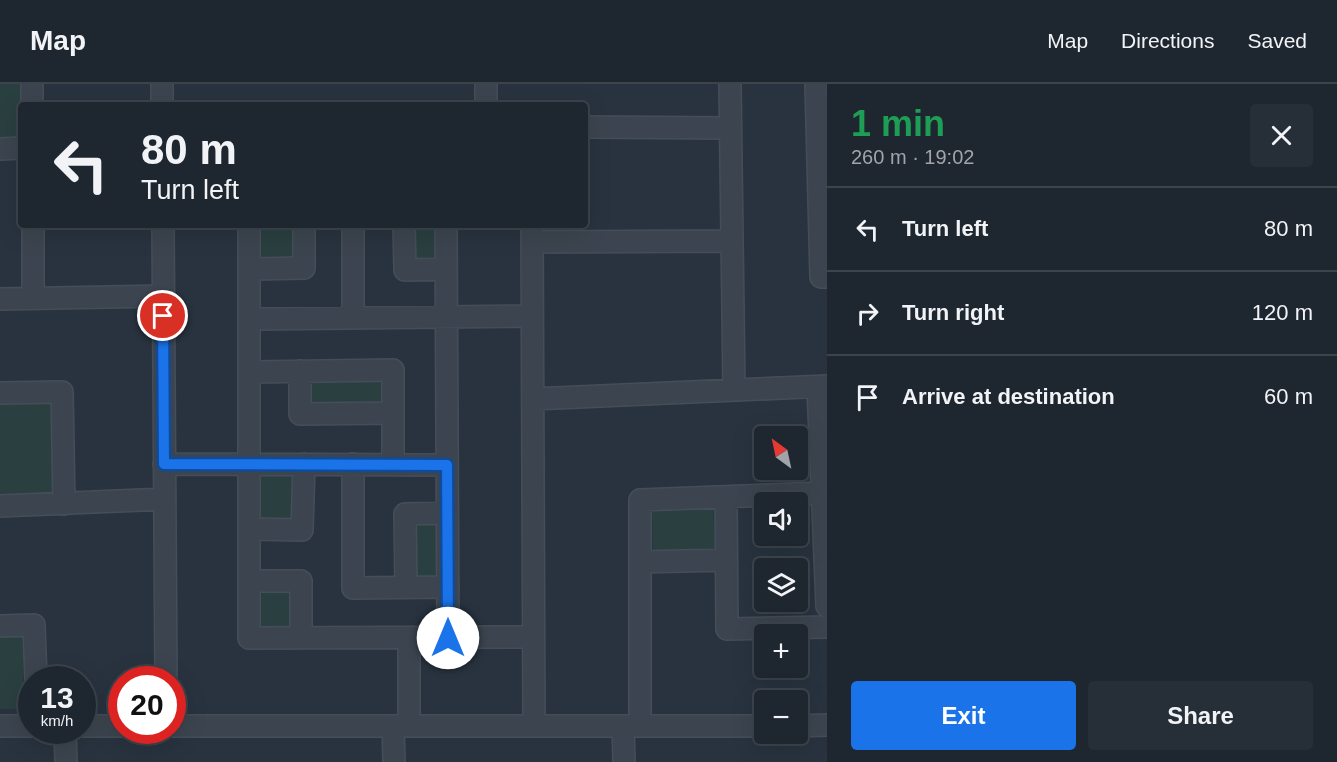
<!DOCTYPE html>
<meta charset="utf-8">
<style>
:root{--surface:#1e262f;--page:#262e37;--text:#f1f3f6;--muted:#a1a5aa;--line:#3c434b;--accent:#1a73e8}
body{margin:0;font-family:Helvetica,sans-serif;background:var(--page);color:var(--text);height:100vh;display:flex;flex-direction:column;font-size:22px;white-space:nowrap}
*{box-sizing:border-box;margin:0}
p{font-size:20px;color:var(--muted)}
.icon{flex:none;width:33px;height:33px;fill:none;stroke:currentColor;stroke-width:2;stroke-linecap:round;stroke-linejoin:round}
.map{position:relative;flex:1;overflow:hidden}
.panel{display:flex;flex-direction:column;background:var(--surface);width:510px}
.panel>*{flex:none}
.banner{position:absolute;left:18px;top:18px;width:570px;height:126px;border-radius:6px;box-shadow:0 6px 24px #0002,0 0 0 2px var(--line);background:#1e262f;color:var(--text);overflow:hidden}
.needle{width:39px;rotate:327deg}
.tools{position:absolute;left:754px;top:342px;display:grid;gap:12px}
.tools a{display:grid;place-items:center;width:54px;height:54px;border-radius:6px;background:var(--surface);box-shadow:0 6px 24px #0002,0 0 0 2px var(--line);font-size:30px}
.speed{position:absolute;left:18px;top:582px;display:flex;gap:12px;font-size:30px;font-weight:700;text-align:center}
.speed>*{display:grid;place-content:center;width:78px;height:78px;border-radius:50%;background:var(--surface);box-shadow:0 6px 24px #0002,0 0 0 2px var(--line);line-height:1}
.speed small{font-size:15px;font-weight:400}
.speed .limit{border:9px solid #d22;background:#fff;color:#111}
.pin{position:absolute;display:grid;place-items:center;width:51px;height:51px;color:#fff;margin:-26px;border:3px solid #fff;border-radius:50%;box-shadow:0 2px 6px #0007}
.me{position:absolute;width:66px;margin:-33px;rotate:0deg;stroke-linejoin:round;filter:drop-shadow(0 0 4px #0008)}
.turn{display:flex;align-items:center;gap:21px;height:126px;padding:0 24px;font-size:27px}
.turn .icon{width:78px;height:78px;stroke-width:2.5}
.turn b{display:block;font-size:42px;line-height:51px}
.round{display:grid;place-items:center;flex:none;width:63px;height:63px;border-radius:6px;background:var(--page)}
.head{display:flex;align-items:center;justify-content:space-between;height:102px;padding:0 24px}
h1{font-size:36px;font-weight:700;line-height:45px;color:#1e9e55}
.primary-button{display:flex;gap:12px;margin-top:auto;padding:12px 24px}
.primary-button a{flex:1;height:69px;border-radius:6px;background:var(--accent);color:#fff;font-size:24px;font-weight:700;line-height:69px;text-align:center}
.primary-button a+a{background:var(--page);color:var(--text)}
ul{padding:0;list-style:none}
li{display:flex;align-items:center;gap:18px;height:84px;padding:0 24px;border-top:2px solid var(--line)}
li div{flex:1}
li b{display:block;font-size:22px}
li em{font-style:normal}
header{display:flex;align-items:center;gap:36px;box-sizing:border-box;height:84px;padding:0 30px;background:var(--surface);border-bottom:2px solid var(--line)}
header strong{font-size:28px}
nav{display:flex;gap:33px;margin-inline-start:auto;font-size:21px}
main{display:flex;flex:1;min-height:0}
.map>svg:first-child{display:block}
</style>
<header>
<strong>Map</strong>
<nav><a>Map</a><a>Directions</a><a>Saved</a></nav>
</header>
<main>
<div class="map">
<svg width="827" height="678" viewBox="0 0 827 678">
<rect width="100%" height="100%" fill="#28333f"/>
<path fill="#2a3f40" d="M0,0H20V56H0Z
M258,141H298V179L259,180Z
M410,141H439L438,182H409Z
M385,292L386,322L304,324V293Z
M0,317H54V413H0Z
M258,387L298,388L297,440L257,439Z
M713,422L715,467L653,470L652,425Z
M411,438H442V494H411Z
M257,504H296L297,547H257Z
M0,552H25L22,625H0Z"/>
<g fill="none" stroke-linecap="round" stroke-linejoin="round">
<defs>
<path id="minor" d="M32,0V21
M162,0V21
M486,0V21
M730,0L734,306
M816,0L821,193H827
M585,43L730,44
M0,65L21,64
M33,141V214
M163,141L166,596
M249,141V554L533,553
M404,141L405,186L446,185
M446,141L448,554
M532,141L534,642
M532,158L732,157
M249,185L304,184V141
M0,215L163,212
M353,234V141
M249,235L532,232
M300,287V330L393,329
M249,288L393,286V381
M818,303L827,522
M0,309L62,308L64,420
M533,315L827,302
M164,380L447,381
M353,380V504L448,503
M726,413L727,545L827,543
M0,422L165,415
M249,445L302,446L304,380
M640,478L726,476
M249,497H301V554
M406,503L405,430L447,429
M0,542L34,541L36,596
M409,554V642
M0,642H32
M82,642H122
M172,642H765
M393,642L394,678
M623,642L624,678
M640,642V416L822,409
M798,642L827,641
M65,646L66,678"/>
</defs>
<use href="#minor" stroke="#454e58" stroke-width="24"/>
<use href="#minor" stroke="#3c454f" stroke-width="21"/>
</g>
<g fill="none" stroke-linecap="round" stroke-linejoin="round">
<defs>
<path id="route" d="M163,232L164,380L447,381L448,554"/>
</defs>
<use href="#route" stroke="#114b97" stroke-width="15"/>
<use href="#route" stroke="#1a73e8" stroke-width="10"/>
</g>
</svg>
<div class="tools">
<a><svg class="needle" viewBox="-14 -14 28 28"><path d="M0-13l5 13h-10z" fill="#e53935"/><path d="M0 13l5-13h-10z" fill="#a1a5aa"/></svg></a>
<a><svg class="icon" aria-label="sound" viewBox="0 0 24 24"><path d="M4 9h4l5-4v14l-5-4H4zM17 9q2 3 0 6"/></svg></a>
<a><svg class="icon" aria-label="layers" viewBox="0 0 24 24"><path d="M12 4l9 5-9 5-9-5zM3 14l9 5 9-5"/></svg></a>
<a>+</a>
<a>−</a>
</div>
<div class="speed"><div>13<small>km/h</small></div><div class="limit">20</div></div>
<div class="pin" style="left:163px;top:232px;background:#d93025"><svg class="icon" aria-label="arrive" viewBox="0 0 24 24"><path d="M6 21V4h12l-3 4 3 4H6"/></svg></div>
<svg class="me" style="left:448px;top:554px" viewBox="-20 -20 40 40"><circle r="19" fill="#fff"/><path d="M0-13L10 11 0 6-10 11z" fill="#1a73e8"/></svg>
<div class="banner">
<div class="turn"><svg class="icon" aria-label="left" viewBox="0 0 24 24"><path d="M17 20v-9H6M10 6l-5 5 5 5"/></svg><div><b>80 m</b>Turn left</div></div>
</div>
</div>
<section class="panel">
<div class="head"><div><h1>1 min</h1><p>260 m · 19:02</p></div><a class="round"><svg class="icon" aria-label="close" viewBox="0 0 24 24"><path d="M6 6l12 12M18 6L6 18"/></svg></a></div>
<ul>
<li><svg class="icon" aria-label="left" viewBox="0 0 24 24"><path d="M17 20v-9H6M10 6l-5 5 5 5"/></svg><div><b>Turn left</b></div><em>80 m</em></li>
<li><svg class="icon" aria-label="right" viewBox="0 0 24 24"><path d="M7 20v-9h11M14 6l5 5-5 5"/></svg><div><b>Turn right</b></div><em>120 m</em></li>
<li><svg class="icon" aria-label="arrive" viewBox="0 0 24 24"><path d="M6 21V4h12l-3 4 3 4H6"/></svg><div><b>Arrive at destination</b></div><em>60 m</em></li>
</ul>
<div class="primary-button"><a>Exit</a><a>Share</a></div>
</section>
</main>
